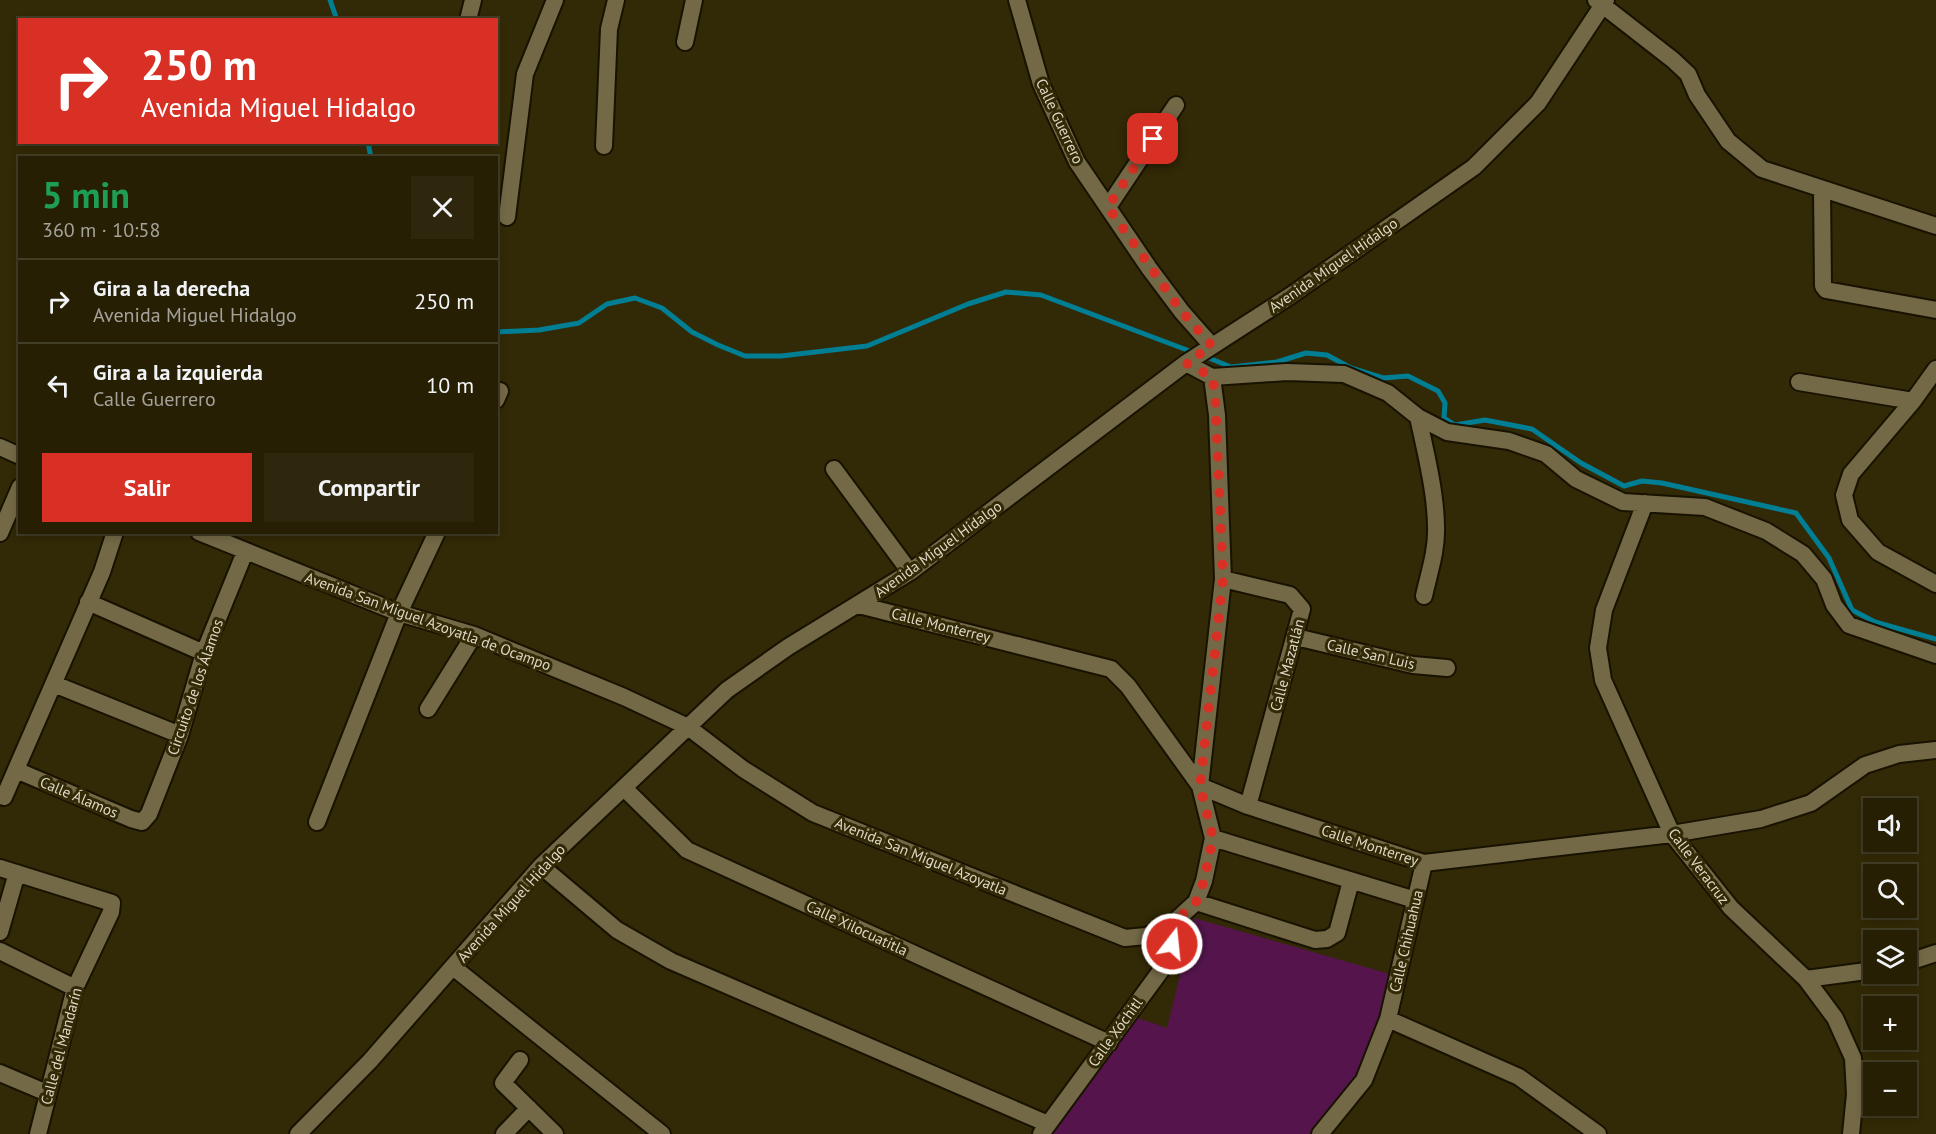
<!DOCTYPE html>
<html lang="es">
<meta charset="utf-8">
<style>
:root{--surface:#261f04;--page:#2e270e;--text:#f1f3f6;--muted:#a4a29a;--line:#423d26;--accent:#d93025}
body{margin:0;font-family:"PT Sans",sans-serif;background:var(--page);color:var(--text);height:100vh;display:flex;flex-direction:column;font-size:22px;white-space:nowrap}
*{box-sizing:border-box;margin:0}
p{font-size:20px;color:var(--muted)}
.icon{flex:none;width:33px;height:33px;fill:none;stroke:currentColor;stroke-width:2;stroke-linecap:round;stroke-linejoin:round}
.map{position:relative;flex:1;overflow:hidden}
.details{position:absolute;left:18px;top:156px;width:480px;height:378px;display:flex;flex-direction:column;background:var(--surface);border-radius:0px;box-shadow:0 3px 9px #0003,0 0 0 2px var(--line)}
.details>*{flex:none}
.top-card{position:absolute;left:18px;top:18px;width:480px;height:126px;border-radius:0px;box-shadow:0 3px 9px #0003,0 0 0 2px var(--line);background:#d93025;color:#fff;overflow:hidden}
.fabs{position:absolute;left:1863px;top:798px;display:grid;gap:12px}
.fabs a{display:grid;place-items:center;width:54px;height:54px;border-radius:0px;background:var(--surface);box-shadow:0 3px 9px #0003,0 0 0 2px var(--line);font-size:30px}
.pin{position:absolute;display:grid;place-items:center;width:51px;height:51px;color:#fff;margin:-26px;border-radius:12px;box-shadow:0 3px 9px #0006}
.me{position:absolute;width:66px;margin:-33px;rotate:16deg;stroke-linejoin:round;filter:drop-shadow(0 0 4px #0008)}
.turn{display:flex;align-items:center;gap:21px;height:126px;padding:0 24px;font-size:27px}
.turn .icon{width:78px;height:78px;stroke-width:2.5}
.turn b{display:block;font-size:42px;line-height:51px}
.round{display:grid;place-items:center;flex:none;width:63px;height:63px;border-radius:0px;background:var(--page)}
.overview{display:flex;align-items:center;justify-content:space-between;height:102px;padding:0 24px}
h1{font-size:36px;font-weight:700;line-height:45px;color:#1e9e55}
.cta{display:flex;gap:12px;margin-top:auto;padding:12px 24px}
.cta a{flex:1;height:69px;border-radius:0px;background:var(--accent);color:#fff;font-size:24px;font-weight:700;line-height:69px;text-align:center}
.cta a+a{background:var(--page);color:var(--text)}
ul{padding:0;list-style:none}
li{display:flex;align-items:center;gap:18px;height:84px;padding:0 24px;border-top:2px solid var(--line)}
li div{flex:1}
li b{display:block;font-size:22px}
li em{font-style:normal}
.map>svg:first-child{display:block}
</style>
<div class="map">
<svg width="1936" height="1134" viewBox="0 0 1936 1134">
<rect width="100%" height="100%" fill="#322906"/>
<path fill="#55154c" d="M1194,918L1397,976L1358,1084L1350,1087L1310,1134H1049L1135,1017L1167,1028Z"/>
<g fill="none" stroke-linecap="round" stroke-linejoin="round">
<path stroke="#007e93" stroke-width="5" d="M330,0L337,20
M368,142L371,158
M496,332L539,330L579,323L607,304L635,298L662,308L692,332L718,345L745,356H781L867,346L968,304L1006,292L1041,295L1195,353
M1204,356L1231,367L1277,362L1306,353L1327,355L1351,368L1383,378L1408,376L1438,391L1445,403L1444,418L1455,425L1485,420L1532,429L1581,463L1624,486L1642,481L1662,483L1796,513L1829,558L1852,610L1875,622L1936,639"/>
<defs>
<path id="minor" d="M1017,0L1041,84L1077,162L1149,268L1182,312L1212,346
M1596,0L1673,60L1688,74L1697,95L1728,141L1762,169L1936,226
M468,20L473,0
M685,42L694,0
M604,146L609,29L616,0
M1822,190L1823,286L1826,290L1936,310
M1108,207L1176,105
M507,217L525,74L555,0
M1936,369L1913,401L1851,474L1844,495L1850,520L1878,552L1936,584
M1212,377L1287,372L1344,374L1388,393L1418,417L1447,432L1509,441L1546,454L1576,479L1623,502L1705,507L1766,531L1803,554L1824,579L1834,605L1849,625L1936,655
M1799,382L1913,401
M496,400L500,391
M1418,417C1425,449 1436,494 1436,527C1437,550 1429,573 1424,596
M0,447L20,456
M834,469L910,572
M1645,503L1604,610L1598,648L1603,680L1672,834L1731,908L1806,979L1835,1018L1853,1058L1855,1094L1851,1134
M199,532L399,613L474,635L624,697L688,727L743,769L813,813L1125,938L1146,936L1171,925L1196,902L1204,881L1213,838L1200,786L1223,579L1217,415L1212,377L1186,363
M0,533L20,487
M1223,579L1290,595L1302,609L1248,806
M88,602L204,653
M859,605L1111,669L1128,686L1200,786L1248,806L1424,863L1672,834L1761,819L1811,803L1865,765L1899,754L1936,750
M1296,637L1413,665L1447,668
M54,684L180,735
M428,709L474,635
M16,770L131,819L142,822L149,814L180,735L204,653L245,552
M624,788L687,850L1109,1043
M4,797L102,572L115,532
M317,822L399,613L437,532
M1213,838L1415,900
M541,866L617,930L671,961L1048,1124
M0,868L112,903L111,912L75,988L38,1134
M1196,902L1315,940L1327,939L1337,933L1351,881
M0,932L17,873
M0,951L75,988
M1906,963L1936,953
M453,967L662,1134
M1806,979L1874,970
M1388,1019L1519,1077L1598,1134
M520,1060L503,1083L555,1134
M0,1073L47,1093
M298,1134L370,1061L541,866L727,690L788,647L910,572L1186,363L1290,296L1474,167L1538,103L1606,0
M504,1134L529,1108
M1041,1134L1165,965L1172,944V923
M1320,1134L1364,1080L1388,1019L1424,863"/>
</defs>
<use href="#minor" stroke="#181200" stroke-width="20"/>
<use href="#minor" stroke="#736947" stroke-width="16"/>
</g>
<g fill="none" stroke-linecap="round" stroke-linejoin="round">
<path stroke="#d93025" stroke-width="10" stroke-dasharray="0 18" d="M1153,139L1108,207L1182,312L1212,346L1186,363L1212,377L1215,392L1223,579L1200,786L1213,838L1204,881L1196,902L1172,924V944"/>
</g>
<g text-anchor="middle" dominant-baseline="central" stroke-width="6" stroke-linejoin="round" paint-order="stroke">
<g font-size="15" fill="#ded9c6" stroke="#322906">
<text transform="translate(1060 121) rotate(65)">Calle Guerrero</text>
<text transform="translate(1333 265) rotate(-35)">Avenida Miguel Hidalgo</text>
<text transform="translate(938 549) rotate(-36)">Avenida Miguel Hidalgo</text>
<text transform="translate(428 621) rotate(20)">Avenida San Miguel Azoyatla de Ocampo</text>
<text transform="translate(941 625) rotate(14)">Calle Monterrey</text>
<text transform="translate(1371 654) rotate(13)">Calle San Luis</text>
<text transform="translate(1287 665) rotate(-75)">Calle Mazatlán</text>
<text transform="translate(195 687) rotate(-71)">Circuito de los Álamos</text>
<text transform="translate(79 797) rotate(23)">Calle Álamos</text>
<text transform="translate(1370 845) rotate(18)">Calle Monterrey</text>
<text transform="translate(921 856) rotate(22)">Avenida San Miguel Azoyatla</text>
<text transform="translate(1699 866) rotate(53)">Calle Veracruz</text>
<text transform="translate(511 903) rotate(-48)">Avenida Miguel Hidalgo</text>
<text transform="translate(857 928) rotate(25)">Calle Xilocuatitla</text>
<text transform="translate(1406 941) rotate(-77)">Calle Chihuahua</text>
<text transform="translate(1115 1032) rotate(-54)">Calle Xóchitl</text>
<text transform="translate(61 1046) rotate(-75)">Calle del Mandarín</text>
</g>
</g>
</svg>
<div class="fabs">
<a><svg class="icon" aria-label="sound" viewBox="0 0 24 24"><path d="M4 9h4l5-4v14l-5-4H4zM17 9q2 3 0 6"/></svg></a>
<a><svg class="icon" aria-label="search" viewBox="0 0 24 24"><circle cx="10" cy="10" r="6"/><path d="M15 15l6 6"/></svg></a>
<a><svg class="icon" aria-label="layers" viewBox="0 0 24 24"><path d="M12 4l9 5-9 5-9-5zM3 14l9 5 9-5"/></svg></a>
<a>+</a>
<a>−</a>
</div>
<div class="pin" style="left:1153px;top:139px;background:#d93025"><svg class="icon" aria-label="arrive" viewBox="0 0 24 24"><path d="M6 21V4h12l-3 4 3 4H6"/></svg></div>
<svg class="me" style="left:1172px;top:944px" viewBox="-20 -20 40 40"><circle r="17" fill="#d93025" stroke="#fff" stroke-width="3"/><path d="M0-11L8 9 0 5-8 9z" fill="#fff"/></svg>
<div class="top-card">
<div class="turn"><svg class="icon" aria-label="right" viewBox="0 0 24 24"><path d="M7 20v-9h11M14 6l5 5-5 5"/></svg><div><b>250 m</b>Avenida Miguel Hidalgo</div></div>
</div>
<section class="details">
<div class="overview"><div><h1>5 min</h1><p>360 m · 10:58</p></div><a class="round"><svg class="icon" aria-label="close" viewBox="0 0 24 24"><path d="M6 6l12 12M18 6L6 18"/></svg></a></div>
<ul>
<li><svg class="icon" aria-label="right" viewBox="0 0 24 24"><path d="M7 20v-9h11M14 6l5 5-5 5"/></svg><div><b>Gira a la derecha</b><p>Avenida Miguel Hidalgo</p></div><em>250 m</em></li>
<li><svg class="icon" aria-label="left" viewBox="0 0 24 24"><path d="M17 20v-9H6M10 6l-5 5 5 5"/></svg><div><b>Gira a la izquierda</b><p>Calle Guerrero</p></div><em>10 m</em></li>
</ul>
<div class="cta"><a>Salir</a><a>Compartir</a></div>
</section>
</div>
